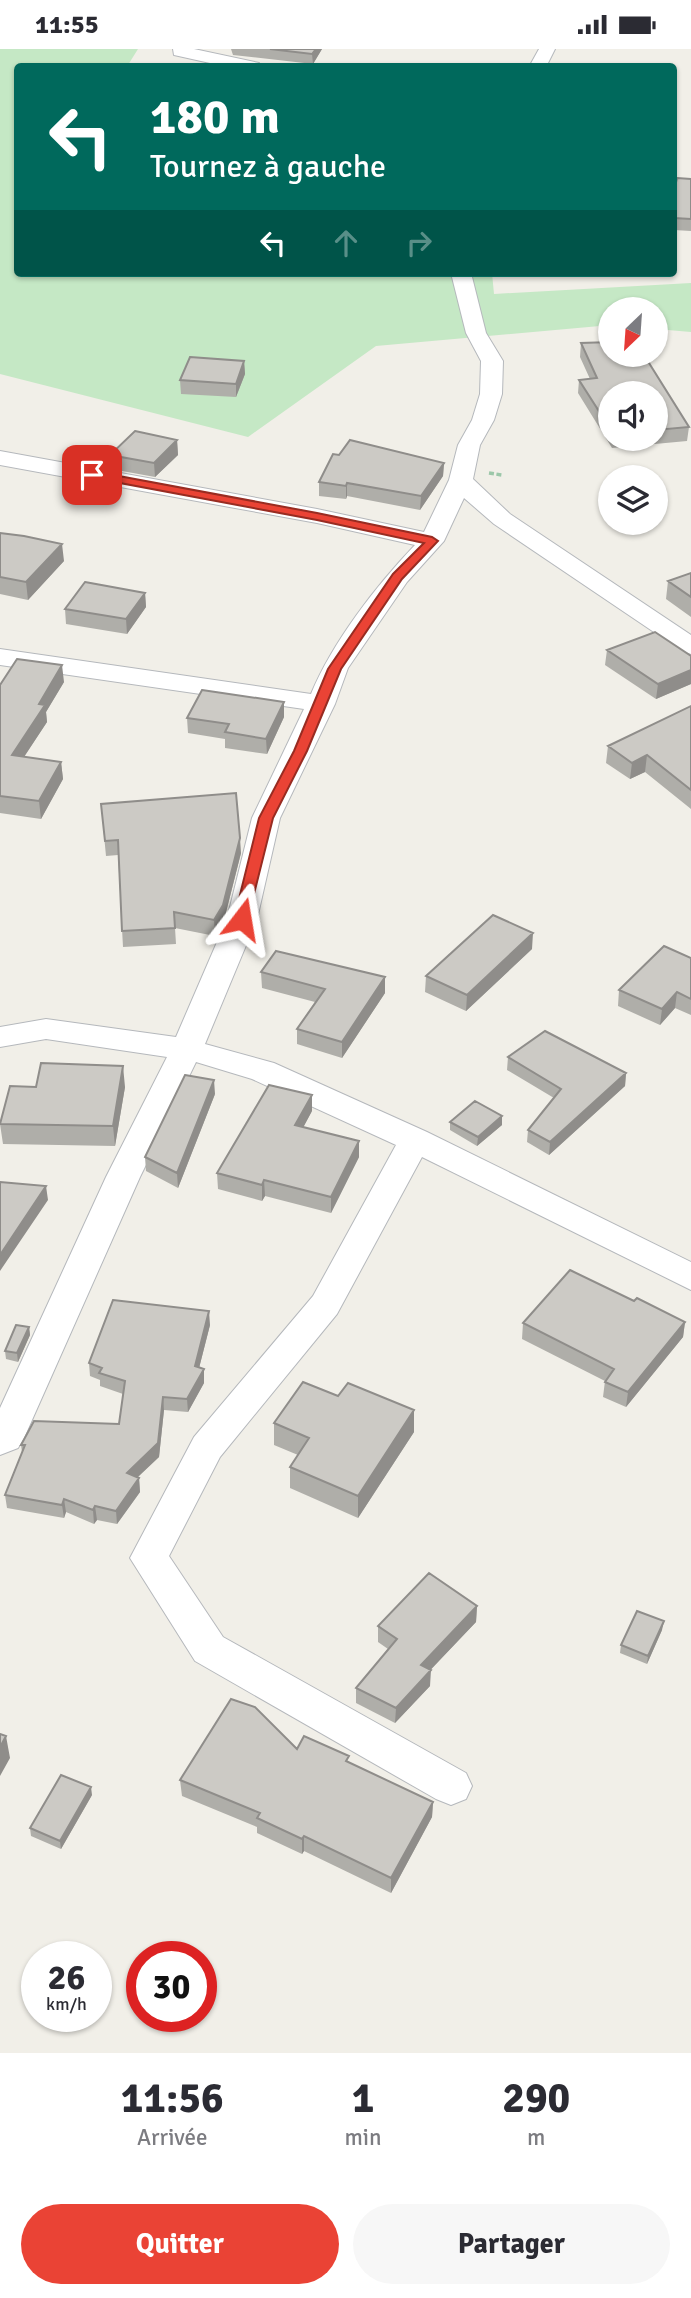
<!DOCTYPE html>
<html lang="fr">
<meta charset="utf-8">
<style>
:root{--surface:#fff;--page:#f7f7f7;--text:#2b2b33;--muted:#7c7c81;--accent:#ea4335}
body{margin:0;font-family:Signika,sans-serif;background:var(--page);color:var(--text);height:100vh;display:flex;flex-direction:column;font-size:26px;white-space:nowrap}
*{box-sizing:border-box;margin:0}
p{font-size:23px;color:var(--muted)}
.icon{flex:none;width:38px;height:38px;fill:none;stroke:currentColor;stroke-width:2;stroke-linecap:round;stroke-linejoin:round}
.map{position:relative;height:2004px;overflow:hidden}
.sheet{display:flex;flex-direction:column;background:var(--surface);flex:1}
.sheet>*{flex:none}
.top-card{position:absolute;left:14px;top:14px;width:663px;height:214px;border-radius:7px;box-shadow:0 2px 5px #0004;background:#00695c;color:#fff;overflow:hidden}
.needle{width:46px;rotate:205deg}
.buttons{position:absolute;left:598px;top:248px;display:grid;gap:14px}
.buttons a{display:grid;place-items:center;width:70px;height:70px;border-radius:50%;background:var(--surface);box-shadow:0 2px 5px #0004;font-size:35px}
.speed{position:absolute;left:21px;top:1892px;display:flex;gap:14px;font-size:35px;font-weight:700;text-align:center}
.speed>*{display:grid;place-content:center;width:91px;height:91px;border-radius:50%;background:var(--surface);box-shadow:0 2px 5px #0004;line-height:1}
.speed small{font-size:18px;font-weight:400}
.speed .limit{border:10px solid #d22;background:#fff;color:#111}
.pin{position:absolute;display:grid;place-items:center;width:60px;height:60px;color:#fff;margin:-30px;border-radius:14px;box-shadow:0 4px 10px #0006}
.me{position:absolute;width:77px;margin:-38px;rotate:14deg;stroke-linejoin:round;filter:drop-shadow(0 0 5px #0008)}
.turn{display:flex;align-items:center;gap:24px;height:147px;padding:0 21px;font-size:32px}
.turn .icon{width:91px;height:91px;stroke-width:2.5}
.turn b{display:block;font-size:49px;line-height:60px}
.lanes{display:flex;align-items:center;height:66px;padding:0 21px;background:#0003;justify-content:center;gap:35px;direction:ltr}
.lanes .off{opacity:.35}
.eta{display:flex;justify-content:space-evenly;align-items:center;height:119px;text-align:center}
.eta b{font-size:42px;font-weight:800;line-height:49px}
.cta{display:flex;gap:14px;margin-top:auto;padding:14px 21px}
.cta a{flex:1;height:80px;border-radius:42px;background:var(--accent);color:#fff;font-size:28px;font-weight:800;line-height:80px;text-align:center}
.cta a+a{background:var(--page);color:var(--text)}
.status{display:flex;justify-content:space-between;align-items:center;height:49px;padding:0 35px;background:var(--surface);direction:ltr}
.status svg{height:19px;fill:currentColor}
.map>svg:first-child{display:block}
</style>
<div class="status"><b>11:55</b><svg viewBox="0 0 49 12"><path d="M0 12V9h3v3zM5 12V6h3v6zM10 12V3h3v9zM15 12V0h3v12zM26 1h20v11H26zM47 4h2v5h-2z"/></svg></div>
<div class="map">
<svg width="691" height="2004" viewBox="0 0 691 2004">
<rect width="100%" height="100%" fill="#f1efe8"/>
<path fill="#c5e8c5" d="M0,0H138L128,16L129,17L18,18V224H492L494,245L691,234V283L656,280V261H611V276L376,297L248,388L0,325Z"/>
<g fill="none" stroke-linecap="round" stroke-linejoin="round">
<defs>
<path id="minor" d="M173,0H194L259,14L261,18H228L174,6Z
M539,0H555L546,18H529Z
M451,224H471L486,284L503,312L502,345L494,371L480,396L473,430L510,465L691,586V605L682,602L494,475L464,449L444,492L407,533L348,619L335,655L280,769L257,870L205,995L274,1014L427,1083L691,1213V1241L422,1108L337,1265L220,1408L169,1507L223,1588L466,1724L472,1737L466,1750L451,1756L436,1750L195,1612L130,1509L194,1388L313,1247L396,1096L252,1030L196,1013L140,1128L24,1389L18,1399L0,1406V1359L106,1128L167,1008L46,990L0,998V978L46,970L176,988L227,870L252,769L304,660L0,616V600L311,645C333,592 376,537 415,496L317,474L0,416V402L317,460L424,483L449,431L458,396L472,371L480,345L481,312L466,284Z"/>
</defs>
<use href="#minor" stroke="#b5b8bc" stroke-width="2"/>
<path stroke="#9cc7a9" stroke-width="3.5" stroke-dasharray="5 2.5" stroke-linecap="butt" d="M489,424L502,426"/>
<use href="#minor" fill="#fff" fill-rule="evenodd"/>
</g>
<path fill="#afaea9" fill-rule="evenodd" d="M231,0H322L313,15L233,6Z
M691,130V182L674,181V142Z
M611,293V306H644L689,378L687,392L612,399L578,344L579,331L590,330L580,308L581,294ZM611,345H656V390H611Z
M244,312L245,325L236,348L181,345L180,331Z
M177,391L178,406L155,428L111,420L110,406Z
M444,414L443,427L420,461L347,447L346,450L319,447V433Z
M0,484L64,512L28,551L0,545Z
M691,524V568L666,550L668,532Z
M145,544L146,558L127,585L66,575L65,560Z
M607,601L691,607V635L656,650L605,616Z
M64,633L46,663L47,673L24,708L61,713L63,730L41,770L0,764V636Z
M691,657V760L645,723L630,730L606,714L608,697Z
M284,668L267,705L225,699V690L188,684L187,669Z
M101,755L241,804L224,871L215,887L175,879L176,895L123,898L118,806L106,807Z
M532,900L466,962L425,943L426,927Z
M691,909V966L675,959L660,976L618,957L619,941Z
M261,923L385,928V944L342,1009L297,995V980L315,953L262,939Z
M508,1008L626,1024L625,1037L549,1106L527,1093L528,1081L554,1049L507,1021Z
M36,1038H125L115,1097L3,1095L0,1075Z
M215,1045L178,1139L146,1122L145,1108Z
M312,1062L303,1078L359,1108L331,1164L265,1147L262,1152L218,1140L217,1124Z
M450,1073L502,1076L477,1097L450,1081Z
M634,1252L685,1273L683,1288L626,1358L603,1348L605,1332L522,1290L523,1274Z
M210,1276L199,1319L204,1334L188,1363L164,1361L159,1408L137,1429H139L140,1443L117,1475L97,1471L94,1475L66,1463L64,1469L7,1459L5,1446L22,1403L21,1396L119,1375L123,1345L100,1337V1331L90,1327L89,1314Z
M29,1278L30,1286L18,1313L6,1310L5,1302Z
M274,1374L414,1383L358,1469L290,1439V1418L298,1406L274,1396Z
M477,1557L476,1573L430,1621V1637L395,1674L356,1654V1639L388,1600L378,1593V1577Z
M662,1581L647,1615L620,1604L621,1596Z
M297,1700L349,1714L433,1753L432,1768L391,1844L304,1802L302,1805L257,1784V1778L182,1747L180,1731Z
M92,1746L61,1800L31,1787L30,1779Z"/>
<path fill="#8f8d8a" d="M316,0H322L313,15L312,5Z
M244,312L245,325L236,348V335Z
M177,391L178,406L155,428L154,414Z
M444,414L443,427L420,461L421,447Z
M347,434V447L346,450V437Z
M62,495L64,512L28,551L26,533Z
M145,544L146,558L127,585L126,570Z
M62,616L64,633L46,663L47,673L14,723L12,706L39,655Z
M691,621V635L656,650L658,635Z
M284,653V668L267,705L266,690Z
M647,706L645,723L630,730L632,714Z
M61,713L63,730L41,770L39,752Z
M240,789L241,804L224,871L215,887L214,871Z
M533,884L532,900L466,962L467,946Z
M385,928V944L342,1009V993Z
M677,943L675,959L660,976L662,960Z
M123,1017L125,1038L115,1097L113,1077Z
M626,1024L625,1037L549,1106L550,1093Z
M214,1031L215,1045L178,1139L177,1124Z
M312,1046V1062L296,1092L295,1076Z
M502,1067V1076L477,1097L478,1088Z
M359,1092V1108L331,1164V1148Z
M264,1131L265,1147L262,1152V1136Z
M46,1137L48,1151L0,1222V1206Z
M209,1262L210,1276L196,1331L195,1317Z
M685,1273L683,1288L626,1358L628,1343Z
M29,1278L30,1286L18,1313L17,1304Z
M204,1320V1334L188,1363L187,1350Z
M163,1348L164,1361L159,1408L128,1437L127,1424Z
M414,1361V1383L358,1469V1447Z
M139,1429L140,1443L117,1475L116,1462Z
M64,1450L66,1463L64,1469L62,1456Z
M95,1457L97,1471L94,1475L93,1461Z
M477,1557L476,1573L420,1632L421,1616Z
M664,1572L662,1581L647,1615L648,1607Z
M431,1621L430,1637L395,1674L396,1659Z
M6,1687L10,1709L0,1727V1698Z
M91,1738L92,1746L61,1800L60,1792Z
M433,1753L432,1768L391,1844V1829Z
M304,1787V1802L302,1805V1790Z"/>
<path fill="#cccac5" stroke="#8f8d8a" stroke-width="2" d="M270,0H316L312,5Z
M677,129L691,130V170L674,169V142Z
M611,293V306H644L689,378L656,381V345H611V381L579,331L597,329L581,294Z
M190,308L244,312L236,335L180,331Z
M135,382L177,391L154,414L110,406Z
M350,391L444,414L421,447L347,434L346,437L319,433L333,405L339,406Z
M0,484L24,487L62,495L26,533L0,528Z
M691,524V548L668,532Z
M85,533L145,544L126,570L65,560Z
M655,583L691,607V621L658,635L607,601Z
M17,610L62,616L39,655L45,656L12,706L61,713L39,752L0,747V636Z
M202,641L284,653L266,690L225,683L229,675L187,669Z
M691,657V741L647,706L632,714L608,697Z
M236,744L240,789L223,856L214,871L174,863L175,879L122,882L118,791L105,792L101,755Z
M493,866L533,884L467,946L426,927Z
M664,897L691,909V950L677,943L662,960L619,941Z
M276,902L385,928L342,993L297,980L325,940L261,923Z
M545,982L626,1024L550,1093L528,1081L561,1040L508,1008Z
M41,1014L123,1017L113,1077L0,1075L10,1037L36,1038Z
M185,1026L214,1031L177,1124L145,1108Z
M269,1036L312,1046L295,1076L359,1092L331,1148L264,1131L262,1136L217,1124Z
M475,1052L502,1067L478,1088L450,1073Z
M0,1133L46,1137L0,1206Z
M570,1221L634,1252L637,1249L685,1273L628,1343L605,1333L614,1320L523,1274Z
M113,1251L209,1262L195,1317L204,1320L187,1350L163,1348L158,1394L127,1424L139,1429L116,1462L95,1457L93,1461L64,1450L62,1456L5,1446L25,1396H21L34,1372L119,1375L125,1332L99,1324L102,1319L89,1314Z
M16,1276L29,1278L17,1304L5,1302Z
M303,1333L338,1347L348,1334L414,1361L358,1447L290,1418L309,1389L274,1374Z
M429,1524L477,1557L421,1616L431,1621L396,1659L356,1639L397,1590L378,1577Z
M637,1562L664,1572L648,1607L621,1596Z
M231,1650L255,1658L297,1700L304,1687L349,1707L346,1712L433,1753L391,1829L304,1787L302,1790L257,1769L260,1764L180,1731Z
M0,1685L6,1687L0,1698Z
M61,1726L91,1738L60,1792L30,1779Z"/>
<path fill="#ea4335" stroke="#982c22" stroke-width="2" d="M92,422L317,464L432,488L438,492L402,530L341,620L307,702L273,769L247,873H236L234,870L259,769L294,702L328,620L393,525L424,494L317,471L88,428L87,426Z"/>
</svg>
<div class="buttons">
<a><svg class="needle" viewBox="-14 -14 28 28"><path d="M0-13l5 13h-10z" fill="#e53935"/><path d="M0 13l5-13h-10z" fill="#7c7c81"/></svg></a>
<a><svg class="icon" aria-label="sound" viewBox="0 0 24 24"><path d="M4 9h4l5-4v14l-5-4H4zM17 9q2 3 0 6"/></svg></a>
<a><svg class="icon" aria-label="layers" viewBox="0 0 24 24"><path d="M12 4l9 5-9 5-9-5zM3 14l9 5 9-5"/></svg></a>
</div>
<div class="speed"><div>26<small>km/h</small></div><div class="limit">30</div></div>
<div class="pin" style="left:92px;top:426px;background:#d93025"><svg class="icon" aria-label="arrive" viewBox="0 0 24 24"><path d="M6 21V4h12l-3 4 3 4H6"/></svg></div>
<svg class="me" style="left:242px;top:870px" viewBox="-20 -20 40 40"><path d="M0-17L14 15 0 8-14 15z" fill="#ea4335" stroke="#fff" stroke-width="4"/></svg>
<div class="top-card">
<div class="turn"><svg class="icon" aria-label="left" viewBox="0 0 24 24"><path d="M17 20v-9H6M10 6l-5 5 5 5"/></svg><div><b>180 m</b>Tournez à gauche</div></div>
<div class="lanes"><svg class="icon" aria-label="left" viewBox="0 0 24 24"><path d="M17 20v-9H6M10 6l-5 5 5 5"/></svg><svg class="icon off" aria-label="ahead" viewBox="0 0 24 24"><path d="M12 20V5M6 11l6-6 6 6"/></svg><svg class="icon off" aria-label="right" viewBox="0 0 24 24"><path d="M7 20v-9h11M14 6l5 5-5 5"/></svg></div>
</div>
</div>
<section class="sheet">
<div class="eta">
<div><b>11:56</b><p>Arrivée</p></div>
<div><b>1</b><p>min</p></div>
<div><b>290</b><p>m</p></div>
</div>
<div class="cta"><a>Quitter</a><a>Partager</a></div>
</section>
